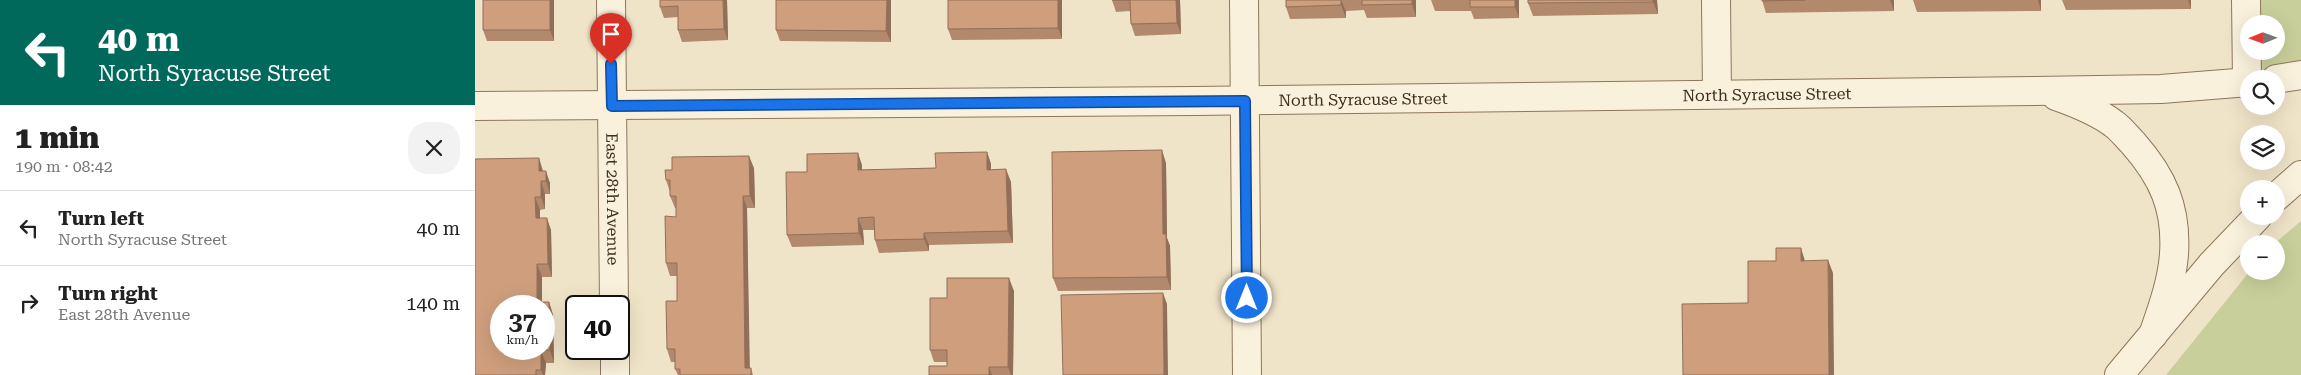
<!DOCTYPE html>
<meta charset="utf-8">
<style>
:root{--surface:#fff;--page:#f2f2f2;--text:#222;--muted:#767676;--line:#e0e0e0}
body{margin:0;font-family:"Roboto Serif",serif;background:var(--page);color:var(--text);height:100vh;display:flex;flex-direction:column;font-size:19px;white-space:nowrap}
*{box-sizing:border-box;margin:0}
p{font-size:16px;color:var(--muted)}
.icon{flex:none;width:28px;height:28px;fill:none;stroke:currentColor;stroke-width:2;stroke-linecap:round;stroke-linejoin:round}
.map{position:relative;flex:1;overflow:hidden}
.drawer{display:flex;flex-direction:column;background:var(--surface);width:475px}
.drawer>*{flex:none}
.banner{background:#00695c;color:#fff;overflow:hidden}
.needle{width:32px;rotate:269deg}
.controls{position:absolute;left:1765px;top:15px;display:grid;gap:10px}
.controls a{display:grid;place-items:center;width:45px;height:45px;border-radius:50%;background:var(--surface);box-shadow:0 5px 20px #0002;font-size:25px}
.speed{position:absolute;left:15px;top:295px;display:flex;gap:10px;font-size:25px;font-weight:700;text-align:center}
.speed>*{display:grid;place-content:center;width:65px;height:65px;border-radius:50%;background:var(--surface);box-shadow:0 5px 20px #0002;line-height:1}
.speed small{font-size:12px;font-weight:400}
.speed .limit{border:2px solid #111;border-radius:8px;background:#fff;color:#111}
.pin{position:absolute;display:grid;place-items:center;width:42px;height:42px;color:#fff;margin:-51px -21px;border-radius:50% 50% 50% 0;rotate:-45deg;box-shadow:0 0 5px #0007}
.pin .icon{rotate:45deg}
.me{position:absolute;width:55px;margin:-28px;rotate:0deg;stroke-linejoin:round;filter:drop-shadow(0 0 4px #0008)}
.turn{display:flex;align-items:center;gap:18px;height:105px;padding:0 15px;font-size:22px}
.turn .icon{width:65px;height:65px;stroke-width:2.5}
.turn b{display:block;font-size:35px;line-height:42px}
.round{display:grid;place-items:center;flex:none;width:52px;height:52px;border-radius:20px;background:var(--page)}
.headline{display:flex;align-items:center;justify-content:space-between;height:85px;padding:0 15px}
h1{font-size:30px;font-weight:800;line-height:38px}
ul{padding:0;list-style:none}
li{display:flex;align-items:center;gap:15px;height:75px;padding:0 15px;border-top:1px solid var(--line)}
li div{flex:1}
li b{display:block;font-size:19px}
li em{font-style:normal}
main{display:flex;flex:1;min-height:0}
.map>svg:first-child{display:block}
</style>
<main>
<section class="drawer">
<div class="banner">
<div class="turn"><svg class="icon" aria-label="left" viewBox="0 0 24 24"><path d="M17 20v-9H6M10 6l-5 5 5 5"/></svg><div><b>40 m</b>North Syracuse Street</div></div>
</div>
<div class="headline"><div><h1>1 min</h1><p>190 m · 08:42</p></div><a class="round"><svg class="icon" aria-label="close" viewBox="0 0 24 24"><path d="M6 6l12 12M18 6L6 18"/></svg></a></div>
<ul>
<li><svg class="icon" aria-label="left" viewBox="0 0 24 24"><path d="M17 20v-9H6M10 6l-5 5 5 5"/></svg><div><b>Turn left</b><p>North Syracuse Street</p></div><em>40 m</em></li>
<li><svg class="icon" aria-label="right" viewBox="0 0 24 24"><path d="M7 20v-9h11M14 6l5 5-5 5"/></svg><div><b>Turn right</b><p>East 28th Avenue</p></div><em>140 m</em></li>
</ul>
</section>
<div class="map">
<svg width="1826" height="375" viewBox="0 0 1826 375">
<rect width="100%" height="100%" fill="#f0e4c8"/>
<path fill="#c9cf9b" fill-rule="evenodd" d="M1771,0H1826V72L1792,79H1774ZM1774,24H1801V51H1774Z
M1826,221V375H1691L1775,271H1801V244H1799Z"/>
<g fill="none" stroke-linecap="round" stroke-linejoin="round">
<defs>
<g id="minor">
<path id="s1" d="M136,0L139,306"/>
<path d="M769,0L772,375"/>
<path d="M1241,0L1242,94"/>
<path d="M1771,0L1772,82"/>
<path d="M1801,79L1826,75"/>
<path d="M1581,96C1601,103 1622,111 1639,124C1646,129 1652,137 1658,143C1688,177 1702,208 1699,254C1697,282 1687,309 1678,335"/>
<path id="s2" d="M0,106L720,101L1559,91L1686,89L1774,82"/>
<path d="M1801,197L1826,175"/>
<path d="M140,349V375"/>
<path d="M1644,375L1737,264L1783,216"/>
</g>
</defs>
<use href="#minor" stroke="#8d765c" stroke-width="30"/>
<use href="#minor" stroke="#faf1dc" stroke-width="28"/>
</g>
<path fill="#b2896c" d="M8,0H79V41H12L8,30Z
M252,0L253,40L207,42L203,30V17L189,18L185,7Z
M416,0V42L305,41L301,30Z
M587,0V39L477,40L473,29Z
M637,0H705L706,34L660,36L656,24L655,11L641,12Z
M811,0H941V17L892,18L889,10L871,11V18L815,19L811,7Z
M956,0H1044V18L999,19L996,11H960Z
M1182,0L1183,14L1058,16L1053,3Z
M1287,0H1419V11L1291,13Z
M1438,0H1566V11L1442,12Z
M1587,0H1716V9L1591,10Z
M512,152L516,164V170L536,182L538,243L454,245V251L404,253L400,240L399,230H388L389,245L317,247L312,235L332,172L387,165V170L461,168Z
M691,163L692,238L695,246L696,290L583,291L578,278Z
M279,168L280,208H272L274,368H276L278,375H203L200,369V362H196L192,349L202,301V276H195L191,263L201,217V208H200L195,196V192L191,180L197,170Z
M68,171L75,183V194H70V209L65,210V218L76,230L77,277H67V302H74L78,315L79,363H71L70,375H0Z
M539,291L538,375H454L472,366V362H459L455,350L472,298Z"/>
<path fill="#916f58" d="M75,0H79V41L75,30Z
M248,0H252L253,40L249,29Z
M412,0H416V42L411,31Z
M583,0H587V39L583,28Z
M701,0H705L706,34L702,23Z
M866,0L871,11V18L866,5Z
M937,0H941V17L937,4Z
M1040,0H1044V18L1040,7Z
M1178,0H1182L1183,14L1178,2Z
M1415,0H1419V11Z
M1563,0H1566V11Z
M1713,0H1716V9Z
M687,150L691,163L692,238L695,246L696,290L692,277L688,234Z
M512,152L516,164V182L512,170Z
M383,153L387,165V182L383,170Z
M274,156L279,168L280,208L275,196Z
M64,158L68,171V181L64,171Z
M531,169L536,182L538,243L533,231Z
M71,171L75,183V194L71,181Z
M66,181L70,194V209L66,197Z
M268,196L272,208L275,375L270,368Z
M60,197L65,210V230L61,218Z
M72,218L76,230L77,277L73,264Z
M383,218L388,230L389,245L384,233Z
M449,233L454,245V251L449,239Z
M1326,248L1330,261H1326Z
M1353,260L1358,273L1359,375H1354Z
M62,264L67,277V306L62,302Z
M534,278L539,291L538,375H536L533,367Z
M688,293L692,304L693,375H689Z
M74,302L78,315L79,363L75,350Z
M66,351L71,363L70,375H68L66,370Z
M514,367L517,375H514Z"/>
<path fill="#cf9f7d" stroke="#916f58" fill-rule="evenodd" d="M8,0H75V30H8Z
M185,0H248L249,29L203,30V6L185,7Z
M301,0H412L411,31L301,30Z
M473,0H583V28L473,29Z
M637,0H701L702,23L656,24L655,0Z
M811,0H866V5L811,7Z
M887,0H937V4L887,5Z
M995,0H1040V7H995Z
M1053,0H1178V2L1053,3Z
M1287,0H1330L1287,1Z
M687,150L688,234H691L692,277L578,278L577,152Z
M512,152V170L531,169L533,231L449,233V239L400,240L399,217L383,218L384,233L312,235L311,172H332V154L383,153V170L461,168L460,153Z
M274,156L275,196H268L270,368H276V375H205V369H200V349H192L191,301H202V263H191L190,216L201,217V196H195V180H191L190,170H197V157Z
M64,158V171H71V181H66V197H60L61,218H72L73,264H62V302H74L75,350L66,351V370H61V375H0V159ZM26,306H69V349H26Z
M1301,248H1326V261L1353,260L1354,375H1208L1207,304L1273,303V261H1301Z
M472,278H534L533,367H514V375H454V366H472V350H455V298H472Z
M688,293L689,375H588L586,295Z"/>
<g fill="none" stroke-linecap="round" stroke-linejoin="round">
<defs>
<path id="route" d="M136,64L137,106L770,101L772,298"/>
</defs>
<use href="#route" stroke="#114b97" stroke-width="12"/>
<use href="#route" stroke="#1a73e8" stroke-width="9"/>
</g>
<g text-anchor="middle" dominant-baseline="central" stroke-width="5" stroke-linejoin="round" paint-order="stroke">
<g font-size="16" fill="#3d2e20" stroke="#f7eed8">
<text stroke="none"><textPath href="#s2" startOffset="1292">North Syracuse Street</textPath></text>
<text stroke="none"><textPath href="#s2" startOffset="888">North Syracuse Street</textPath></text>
<text stroke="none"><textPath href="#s1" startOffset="199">East 28th Avenue</textPath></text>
</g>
</g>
</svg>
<div class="controls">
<a><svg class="needle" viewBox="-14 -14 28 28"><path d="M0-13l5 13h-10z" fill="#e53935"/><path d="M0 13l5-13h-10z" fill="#767676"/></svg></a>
<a><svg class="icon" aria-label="search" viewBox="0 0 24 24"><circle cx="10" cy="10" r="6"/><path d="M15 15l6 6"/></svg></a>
<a><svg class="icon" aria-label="layers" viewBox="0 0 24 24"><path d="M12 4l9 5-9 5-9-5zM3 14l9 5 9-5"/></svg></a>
<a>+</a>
<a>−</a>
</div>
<div class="speed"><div>37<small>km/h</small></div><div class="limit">40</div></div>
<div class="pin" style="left:136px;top:64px;background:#d93025"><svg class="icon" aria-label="arrive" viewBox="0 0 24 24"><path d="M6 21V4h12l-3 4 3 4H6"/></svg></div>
<svg class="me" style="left:772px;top:298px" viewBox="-20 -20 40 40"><circle r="17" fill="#1a73e8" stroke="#fff" stroke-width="3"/><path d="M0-11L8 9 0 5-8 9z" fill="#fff"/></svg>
</div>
</main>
